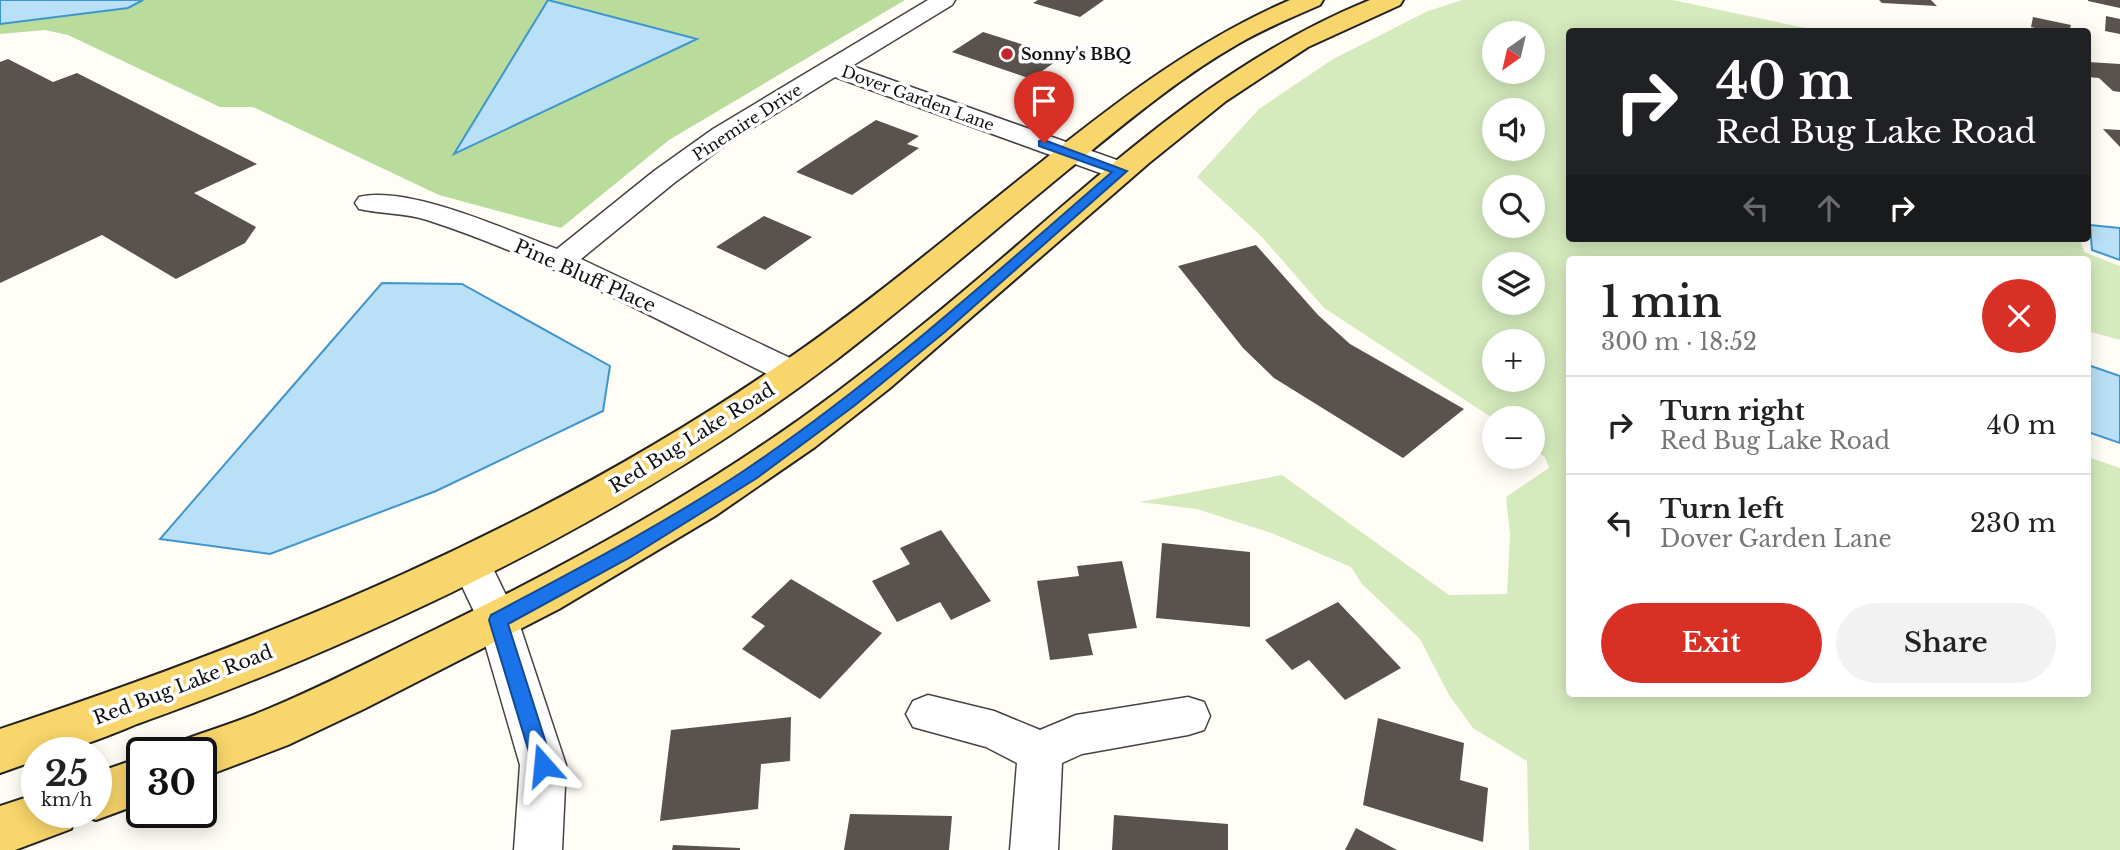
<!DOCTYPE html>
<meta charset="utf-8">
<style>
:root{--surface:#fff;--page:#f2f2f2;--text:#222;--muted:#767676;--line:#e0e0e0;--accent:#d93025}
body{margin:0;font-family:"Libre Baskerville",serif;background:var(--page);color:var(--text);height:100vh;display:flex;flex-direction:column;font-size:26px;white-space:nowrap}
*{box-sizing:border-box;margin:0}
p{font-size:23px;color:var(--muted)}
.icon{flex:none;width:38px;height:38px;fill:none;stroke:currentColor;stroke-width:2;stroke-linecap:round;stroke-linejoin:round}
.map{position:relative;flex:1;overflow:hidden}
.drawer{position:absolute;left:1566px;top:256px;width:525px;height:441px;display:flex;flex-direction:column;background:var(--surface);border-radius:7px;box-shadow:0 4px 18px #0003}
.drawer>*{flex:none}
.guide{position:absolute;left:1566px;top:28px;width:525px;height:214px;border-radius:7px;box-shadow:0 4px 18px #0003;background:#202124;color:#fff;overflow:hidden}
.needle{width:46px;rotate:214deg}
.fabs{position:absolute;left:1482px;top:21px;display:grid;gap:14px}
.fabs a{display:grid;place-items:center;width:63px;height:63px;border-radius:50%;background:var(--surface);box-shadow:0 4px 18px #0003;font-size:35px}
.speed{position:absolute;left:21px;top:737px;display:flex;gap:14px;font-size:35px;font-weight:700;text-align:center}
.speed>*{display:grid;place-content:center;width:91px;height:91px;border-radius:50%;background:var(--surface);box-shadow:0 4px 18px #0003;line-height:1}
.speed small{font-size:18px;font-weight:400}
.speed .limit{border:4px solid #111;border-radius:10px;background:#fff;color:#111}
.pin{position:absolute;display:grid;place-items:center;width:60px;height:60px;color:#fff;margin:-72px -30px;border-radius:50% 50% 50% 0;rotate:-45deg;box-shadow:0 0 7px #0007}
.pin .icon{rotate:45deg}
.me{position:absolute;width:77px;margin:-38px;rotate:342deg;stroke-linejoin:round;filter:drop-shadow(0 0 5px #0008)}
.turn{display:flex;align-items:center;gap:24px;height:147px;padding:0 35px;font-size:32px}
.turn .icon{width:91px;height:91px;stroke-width:2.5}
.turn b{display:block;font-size:49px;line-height:60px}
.lanes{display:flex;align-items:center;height:66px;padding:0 35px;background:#0003;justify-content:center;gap:35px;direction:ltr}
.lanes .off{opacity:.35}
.round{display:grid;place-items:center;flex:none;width:74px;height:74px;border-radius:37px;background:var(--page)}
.head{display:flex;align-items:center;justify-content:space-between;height:119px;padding:0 35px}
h1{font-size:42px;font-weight:600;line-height:52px}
.action{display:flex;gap:14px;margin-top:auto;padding:14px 35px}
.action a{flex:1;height:80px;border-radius:42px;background:var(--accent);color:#fff;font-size:28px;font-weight:600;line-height:80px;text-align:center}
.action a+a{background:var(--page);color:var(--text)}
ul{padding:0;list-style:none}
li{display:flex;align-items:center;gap:21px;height:98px;padding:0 35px;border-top:2px solid var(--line)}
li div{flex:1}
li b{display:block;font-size:26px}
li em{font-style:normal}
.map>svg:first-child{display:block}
</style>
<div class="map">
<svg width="2120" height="850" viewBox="0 0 2120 850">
<rect width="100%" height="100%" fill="#fffdf5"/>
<path fill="#d5ebbd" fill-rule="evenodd" d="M1462,0H1672L1820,31L1570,32V238H2080L2084,252L2120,266V340L2088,331V259H1570V693H2088V457L2120,468V850H1529L1527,761L1473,728L1449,695L1420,639L1362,584L1351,567L1274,534L1197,509L1140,502L1282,475L1449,595L1507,594L1510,535L1506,497L1549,468L1545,457L1533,449V418L1494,419L1324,308L1261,236L1197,177L1259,109L1333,59L1428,11ZM1494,33H1533V72H1494ZM1494,110H1533V149H1494ZM1533,187V226H1494V187ZM1533,264V303H1494V264ZM1494,341H1533V380H1494Z"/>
<path fill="#b9dc9c" d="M0,0H905L669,140L561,228L439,195L253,107H220L68,35L45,30L0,34Z"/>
<path fill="#b9e0f7" stroke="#3f96cf" stroke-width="2" d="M0,0H143L128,8L0,24Z
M548,0L697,39L454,154Z
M2090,225L2120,228V260L2092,250Z
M382,283L462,284L610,366L603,411L436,491L270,554L160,539Z
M2088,365L2120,376V443L2088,432Z"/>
<path fill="#5a524d" d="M1038,0H1104L1080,17L1033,3Z
M1879,0H1931L1937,6L1882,3Z
M2088,0H2120V8L2088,1Z
M2106,16L2120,19V34L2105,31Z
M2033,17L2071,25L2069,32H2053L2031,27Z
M983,32L1062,57L1031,79L952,52Z
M8,59L53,82L77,73L257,164L194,193L256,227L245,243L176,279L102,235L0,283V62Z
M2088,62L2120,64V92L2113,91L2099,78L2088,77Z
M876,120L919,136L907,144L919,148L852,195L796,172Z
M2103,129L2120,130V147Z
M764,216L812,237L765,270L716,247Z
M1256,245L1318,315L1350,344L1464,409L1403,458L1274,378L1243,348L1178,266Z
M941,530L991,601L951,620L940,602L897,622L872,581L910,564L900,548Z
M1162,543L1250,552V627L1156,618Z
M1122,561L1137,628L1088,634L1093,655L1050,660L1037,581L1079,576L1077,566Z
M791,579L882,633L820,699L742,649L765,626L751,617Z
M1338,602L1401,668L1345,700L1309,660L1292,670L1265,640Z
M791,717L790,761L761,764L758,809L660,821L671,730Z
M1378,718L1464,743L1460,780L1488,788L1483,842L1363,805Z
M850,814L952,816L949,850H844Z
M1114,815L1228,824V850H1112Z
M1356,828L1397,850H1345Z
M673,845L740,848V850H672Z"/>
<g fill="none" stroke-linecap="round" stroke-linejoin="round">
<defs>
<path id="minor" d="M928,0H955L952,5L852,66L1131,165L1135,171L1131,177L1121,179L1111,177L835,77L731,141L674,183L581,259L805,365L810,373L805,381L793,384L781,381C665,324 550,260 427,220C406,213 381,214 359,209L355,203L359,197C409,185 509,231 557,249L654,171L713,129Z
M471,548L485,552L518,620L566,765L562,850H514L520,765L478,620L451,563L457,552Z
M928,695L994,711L1040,730L1076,715L1188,697L1204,702L1210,716L1204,730L1188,735L1082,754L1062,763L1058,850H1010L1017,763L986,747L913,727L906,714L913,701Z"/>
<path id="major" d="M1290,0H1323L1320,5C1292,17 1264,29 1238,44C1177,79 1123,125 1069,169C991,233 915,299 836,360C664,491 470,591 271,673C226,691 182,708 137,724C105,737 72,752 37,752V760L0,773V729C274,638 540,529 779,365C870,303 954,231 1040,163C1119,100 1197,40 1290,0Z
M1370,0H1403L1400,5L1308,47L1226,101L1149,163L890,388L815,447L715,516L559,609L364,709L288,745L201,778V752H178L183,740C210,730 237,722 263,711C322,687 378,657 436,629C576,561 712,486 837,392C902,343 966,290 1028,236C1134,144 1239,53 1370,0Z
M142,757V803L96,820L78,814L71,829L15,850H0V806L37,794V812H96V773Z"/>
</defs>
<use href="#minor" stroke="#444" stroke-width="3"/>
<use href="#major" stroke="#222" stroke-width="4"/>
<use href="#minor" fill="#fff" fill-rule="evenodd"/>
<use href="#major" fill="#f9d66b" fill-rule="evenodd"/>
</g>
<path fill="#1a73e8" stroke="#114b97" stroke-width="2" d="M1044,140L1127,171L946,331L854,406L757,478L629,558L508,624L553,765L550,772L543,774L535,772L489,620L491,615C577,569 664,524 745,470C876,382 993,275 1112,172L1039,146V141Z"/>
<circle fill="#c4262e" stroke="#fff" stroke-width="2.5" cx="1007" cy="54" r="7"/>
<g text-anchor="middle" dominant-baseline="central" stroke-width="7" stroke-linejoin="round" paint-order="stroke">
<g font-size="16" font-weight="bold" fill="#111" stroke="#fff" text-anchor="start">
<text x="1021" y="54">Sonny's BBQ</text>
</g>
<g font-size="16" fill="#111" stroke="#fff">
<text transform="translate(918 98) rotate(20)">Dover Garden Lane</text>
<text transform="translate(747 122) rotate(-33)">Pinemire Drive</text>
</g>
<g font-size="19" fill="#111" stroke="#fff">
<text transform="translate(585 276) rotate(24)">Pine Bluff Place</text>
<text transform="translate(692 438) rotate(-32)">Red Bug Lake Road</text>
<text transform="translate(183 685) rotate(-21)">Red Bug Lake Road</text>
</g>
</g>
</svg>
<div class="fabs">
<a><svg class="needle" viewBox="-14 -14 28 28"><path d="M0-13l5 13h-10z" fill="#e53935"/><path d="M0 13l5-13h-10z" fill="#767676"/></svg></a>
<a><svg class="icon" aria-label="sound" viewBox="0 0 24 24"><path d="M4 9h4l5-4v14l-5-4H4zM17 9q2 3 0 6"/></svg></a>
<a><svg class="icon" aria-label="search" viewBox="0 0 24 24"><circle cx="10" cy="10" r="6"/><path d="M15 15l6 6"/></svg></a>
<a><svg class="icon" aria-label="layers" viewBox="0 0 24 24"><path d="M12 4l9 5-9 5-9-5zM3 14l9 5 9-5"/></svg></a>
<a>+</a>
<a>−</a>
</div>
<div class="speed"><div>25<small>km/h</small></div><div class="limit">30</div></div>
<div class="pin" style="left:1044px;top:143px;background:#d93025"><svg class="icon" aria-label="arrive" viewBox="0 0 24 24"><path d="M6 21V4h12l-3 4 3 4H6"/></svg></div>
<svg class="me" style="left:543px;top:765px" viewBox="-20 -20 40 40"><path d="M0-17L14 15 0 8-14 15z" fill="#1a73e8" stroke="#fff" stroke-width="4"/></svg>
<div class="guide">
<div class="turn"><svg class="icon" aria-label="right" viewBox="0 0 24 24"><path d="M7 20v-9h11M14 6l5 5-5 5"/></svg><div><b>40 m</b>Red Bug Lake Road</div></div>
<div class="lanes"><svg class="icon off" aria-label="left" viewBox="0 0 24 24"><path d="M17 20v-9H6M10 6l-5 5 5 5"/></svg><svg class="icon off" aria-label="ahead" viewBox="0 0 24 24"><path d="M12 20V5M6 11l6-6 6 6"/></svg><svg class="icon" aria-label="right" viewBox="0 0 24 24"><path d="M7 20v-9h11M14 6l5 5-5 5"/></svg></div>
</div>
<section class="drawer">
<div class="head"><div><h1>1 min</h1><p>300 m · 18:52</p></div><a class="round" style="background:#d93025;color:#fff"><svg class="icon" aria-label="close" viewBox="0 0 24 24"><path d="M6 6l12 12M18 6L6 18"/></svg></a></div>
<ul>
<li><svg class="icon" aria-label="right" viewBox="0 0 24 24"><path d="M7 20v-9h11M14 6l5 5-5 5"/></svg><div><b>Turn right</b><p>Red Bug Lake Road</p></div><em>40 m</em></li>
<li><svg class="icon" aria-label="left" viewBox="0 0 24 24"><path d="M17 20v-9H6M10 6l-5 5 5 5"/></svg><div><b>Turn left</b><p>Dover Garden Lane</p></div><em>230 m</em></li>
</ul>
<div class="action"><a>Exit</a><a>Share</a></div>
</section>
</div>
